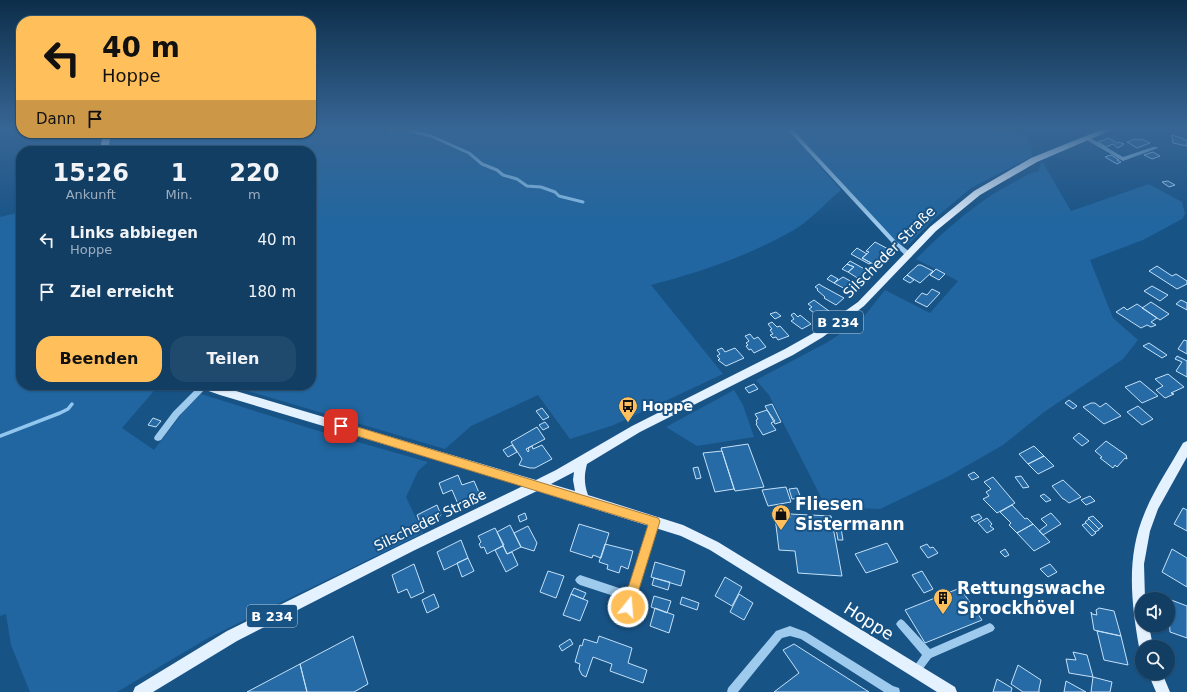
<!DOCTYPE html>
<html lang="de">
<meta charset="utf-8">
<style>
:root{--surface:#123e64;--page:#1f496d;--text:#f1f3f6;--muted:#9caebf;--line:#315778;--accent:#ffbf5a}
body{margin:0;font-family:"DejaVu Sans",sans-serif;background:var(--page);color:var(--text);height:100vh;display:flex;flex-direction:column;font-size:15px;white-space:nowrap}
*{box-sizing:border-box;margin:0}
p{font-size:13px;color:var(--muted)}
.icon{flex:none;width:22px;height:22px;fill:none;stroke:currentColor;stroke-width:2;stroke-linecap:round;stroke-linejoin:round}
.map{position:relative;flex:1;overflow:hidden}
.details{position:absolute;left:16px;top:146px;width:300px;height:244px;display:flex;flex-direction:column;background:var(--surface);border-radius:16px;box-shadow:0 1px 3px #0004,0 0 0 1px var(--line)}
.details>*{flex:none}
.guide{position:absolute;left:16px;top:16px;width:300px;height:122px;border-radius:16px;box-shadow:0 1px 3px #0004,0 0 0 1px var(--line);background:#ffbf5a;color:#111;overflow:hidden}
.buttons{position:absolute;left:1135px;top:592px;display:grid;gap:8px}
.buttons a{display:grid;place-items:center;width:40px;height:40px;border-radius:50%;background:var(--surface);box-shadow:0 1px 3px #0004,0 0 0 1px var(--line);font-size:20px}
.pin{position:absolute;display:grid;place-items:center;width:34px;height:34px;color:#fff;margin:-17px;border-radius:8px;box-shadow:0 2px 6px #0006}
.me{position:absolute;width:44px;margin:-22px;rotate:17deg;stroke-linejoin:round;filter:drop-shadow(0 0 3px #0008)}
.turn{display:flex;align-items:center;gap:14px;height:84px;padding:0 20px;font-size:18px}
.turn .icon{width:52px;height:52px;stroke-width:2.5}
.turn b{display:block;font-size:28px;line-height:34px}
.then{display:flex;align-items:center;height:38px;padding:0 20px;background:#0003;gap:8px;font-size:15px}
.eta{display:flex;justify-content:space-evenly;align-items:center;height:68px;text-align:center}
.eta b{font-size:24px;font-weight:800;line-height:28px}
.button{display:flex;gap:8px;margin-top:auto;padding:8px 20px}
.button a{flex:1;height:46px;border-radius:16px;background:var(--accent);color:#111;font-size:16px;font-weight:800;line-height:46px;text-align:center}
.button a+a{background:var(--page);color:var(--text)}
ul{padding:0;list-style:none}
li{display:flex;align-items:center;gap:12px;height:52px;padding:0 20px}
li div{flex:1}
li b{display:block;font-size:15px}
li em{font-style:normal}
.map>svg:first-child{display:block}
</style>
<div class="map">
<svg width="1187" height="692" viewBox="0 0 1187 692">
<rect width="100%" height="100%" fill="#185386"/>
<path fill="#2166a0" d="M311,129H994L1027,136L1033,156L971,188L935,218L909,244L902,246L877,222L810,150L807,152L841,190C828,201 808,222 794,230C750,255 701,272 651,285L723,374L614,425L570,439L538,395L471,426L445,449L241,389V385H311V151H108L110,133H311Z
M1042,161L1071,211L1149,184L1182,202L1185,214L1182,219L1143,240L1090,260L1113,318L1138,340L1123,359L1044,412L1003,445L949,476L880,509L826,507L769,395L756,380L828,342L862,319L885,290L930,313L958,281L916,259C937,238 959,218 983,201C998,190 1015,182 1031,173L1038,171Z
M21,212V385H159L122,428L154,450L186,408L201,394L312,429L428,462L418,471L406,497L423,533L208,638L117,692H30L11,645L6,614L0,616V217Z
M734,390L743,405L754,437L697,446L666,427Z"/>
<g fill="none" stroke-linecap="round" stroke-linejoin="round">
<path stroke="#91c6ef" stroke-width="3" d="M389,129L390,131
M407,130L431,136L469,153L482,164L497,170L503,175L517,179L527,186L541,187L555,192L559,196L583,202"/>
<path stroke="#91c6ef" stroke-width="3.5" d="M0,436L60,413L68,409L72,404"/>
</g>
<path fill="#266ba5" stroke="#c4e1f9" d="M1172,135L1187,140V146L1173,143Z
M1109,138L1117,143L1119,142L1124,144L1118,148L1113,144L1106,147L1098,142Z
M1135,139L1138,140L1142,139L1150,143L1137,148L1127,142Z
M1153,152L1160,156L1152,159L1144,155Z
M1111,155L1119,160H1117L1121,162L1117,164L1105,157Z
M1168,181L1175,185L1169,187L1162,182Z
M875,242L890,250L875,265L862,258L869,252L866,251Z
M857,248L867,254L862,258L871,263L869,264L851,254Z
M850,261L868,271L859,279L848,272L854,267L847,264Z
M847,264L854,267L848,272L842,269Z
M918,265H921L933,271L920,283L907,275Z
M1157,266L1172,276L1176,274L1187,281V284L1177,289L1149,271Z
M936,269L945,274L939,280L930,275Z
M831,275L838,279L834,283L827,279Z
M907,275L914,280L910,283L903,279Z
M843,277L856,284L849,291L834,283Z
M819,284L822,286L844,298L836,305L824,298L825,297L817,290L818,289L815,287Z
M1152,286L1168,295L1160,301L1144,291Z
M932,289L940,293L927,307L915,301L922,293L927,295Z
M814,300L818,303L829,311L820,318L809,309L812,307L808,304Z
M1181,300L1187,303V310L1176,304Z
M1151,302L1169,314L1160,320L1142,308Z
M1137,304L1157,318L1151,322L1156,325L1151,327L1147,325L1141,328L1116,312L1124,307L1127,310Z
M776,312L781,316L775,319L770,314Z
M794,313L798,317L800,315L811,324L802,329L791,321L794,319L791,315Z
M772,322L777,327L780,326L789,336L778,340L776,337L773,338L770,335L773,334L770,330L772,329L768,324Z
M750,334L754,339L758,337L766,347L754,353L751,349L749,350L746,346L748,345L746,343L749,341L745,336Z
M1184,340L1187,341V354L1178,349Z
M1149,343L1167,355L1162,358L1143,346Z
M722,348L725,352L735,348L744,358L726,366L718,360L720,359L717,356L720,354L717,350Z
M1177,356L1187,361V377L1176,371L1182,362L1175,359Z
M1168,374L1184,387L1171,393L1174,394L1165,398L1156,390L1163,386L1155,379Z
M1140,381L1158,396L1142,403L1125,387Z
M754,384L758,389L749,393L745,388Z
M1069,400L1077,406L1073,409L1065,403Z
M1091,403H1095L1100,407L1106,403L1121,416L1104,424L1083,407Z
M772,404L781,422L775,424L765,406Z
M1138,406L1153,419L1142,425L1127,412Z
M542,408L549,417L543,420L536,411Z
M767,410L775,421L771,423L776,430L763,435L756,424L757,423L756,420L758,419L755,414Z
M153,418L161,421L156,427L148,425Z
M545,422L549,427L543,430L539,425Z
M537,427L545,439L526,449L528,452L529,451L528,448L532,446L533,449L542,445L552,459L535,468H530L519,465L522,459L511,442Z
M1079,433L1089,441L1082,446L1073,438Z
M1106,441L1126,455L1127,459L1125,458L1117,467L1115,465L1113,468L1100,458L1102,457L1095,451Z
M748,444L764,487L735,491L721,448Z
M512,445L517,452L508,457L503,450Z
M1034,446L1044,456L1028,464L1019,454Z
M722,451L734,489L715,492L703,453Z
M1044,456L1054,466L1038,474L1028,464Z
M698,467L701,478L696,479L693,468Z
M974,472L979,477L972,480L968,475Z
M458,475L462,485L474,481L480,495L458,504L452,490L443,494L439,483Z
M1021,476L1029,487L1023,488L1015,477Z
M993,477L1015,503L997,513L983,499L989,496L986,492L991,489L984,482Z
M1063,480L1081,497L1069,503L1064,499H1063L1052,486Z
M786,487L791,502L768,506L762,490Z
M797,488L801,498L792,499L789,489Z
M1044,494L1051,500L1046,502L1040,496Z
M1090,496L1095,501L1086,505L1081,500Z
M437,505L441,515L421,525L417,515Z
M1012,505L1025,519L1027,518L1033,524L1017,533L1009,525L1011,523L1000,512Z
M1183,508L1187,510V531L1174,524Z
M525,513L527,519L520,522L518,516Z
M1051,513L1061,524L1043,535L1039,531L1047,525L1041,519Z
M790,514L831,516L842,576L798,573L795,551L779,550L775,517L790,518Z
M979,514L982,518L975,522L971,517Z
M1093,516L1103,526L1099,529L1088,518Z
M987,518L992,524L990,526L994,529L987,533L978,523Z
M1089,519L1099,529V530L1095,532L1085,522Z
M1086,523L1096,533L1092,536L1082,525Z
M579,524L609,533L601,558L593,555L592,558L570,551Z
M1033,524L1050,542L1034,551L1017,533Z
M510,525L521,547L507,554L497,532Z
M528,526L537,543L534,551L521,547L514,533Z
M495,528L504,545L487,554L484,547L481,548L479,544L481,542L478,536Z
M836,528H841L843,540H838Z
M461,540L468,558L444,570L437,552Z
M887,543L898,562L866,573L855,554Z
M605,544L633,551L628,569L621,566L619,573L607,569L608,565L599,562Z
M927,544L930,548L933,547L938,553L928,558L920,547Z
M503,546L507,554L512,552L518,565L506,572L495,550Z
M1005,549L1009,555L1005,557L1000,552Z
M1172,549L1187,558V587L1162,572Z
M468,558L474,571L462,577L457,563Z
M655,562L685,571L681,586L651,577Z
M414,564L424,592L411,598L407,589L398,593L392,575Z
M1050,564L1057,572L1048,577L1040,569Z
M548,571L564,576L556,598L540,592Z
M922,571L933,589L924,593L912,575Z
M725,577L742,587L732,606L715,596Z
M654,578L670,582L668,590L652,585Z
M574,588L586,593L583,599L571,594Z
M960,588L982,620L925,643L905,610Z
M434,594L439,607L427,613L422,600Z
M571,594L588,601L580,621L563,615Z
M739,594L753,603L744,620L730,612Z
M654,596L671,601L667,613L651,607Z
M682,597L699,603L697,610L680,604Z
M1166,598L1187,606V638L1170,632L1168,599Z
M655,608L674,615L669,633L650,626Z
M1099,608L1114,611L1121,636L1094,630L1091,612L1092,614L1097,615L1096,610Z
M1097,631L1121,636L1128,665L1104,660Z
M353,636L368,684L354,692H307L300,664Z
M599,636L632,648L628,663L647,670L643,683L610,671L612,664L593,657L586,677L582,675L579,669L580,664L575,662L580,645L582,646L584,639L597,643Z
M570,639L573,644L562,651L559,646Z
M794,644L869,692H774L799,673L783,650Z
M1073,652L1087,655L1093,677L1069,673L1066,659L1076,660Z
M300,664L307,692H247Z
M1018,665L1041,680L1039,689V692H1023L1011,684Z
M1093,677L1112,682L1110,692H1091Z
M997,679L1012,688L1011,692H993Z
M1066,681L1086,692H1064Z"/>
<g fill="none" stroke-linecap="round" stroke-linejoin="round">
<path fill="#9ecaed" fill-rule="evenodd" d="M787,129H792L896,241L911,253L912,255L911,257H907L892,243Z
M1087,136L1123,157L1153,147H1157L1158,148L1123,161L1085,139V137Z
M200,385H209L179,416L161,440L158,441L155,440L154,438L155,436L173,412Z
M654,517L657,518L658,521L630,617L628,620L625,622L622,620L620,617L626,600L580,585L577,583L575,580L577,577L580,575L628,591L650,521L651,518Z
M901,619L904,621L930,649L990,623L993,625L995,628L993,631L931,658L919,674L916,676L913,674L911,671L922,655L898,627L896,624L898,621Z
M790,626L806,632L893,686L899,688L900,692H884L801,639L790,636L782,638L738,692H727L728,688L776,631Z"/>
<path fill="#e4f1ff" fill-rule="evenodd" d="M1103,129H1114L1037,162L980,195L936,231L864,306L823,337L793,355L640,432L587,464C584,475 584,484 588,495L683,525L718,542L955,687L957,692H937L710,550L681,536L537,491L413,551L237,641L153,692H133L135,687L227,631L405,543L523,486L220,395L200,388L199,385H216L536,480L556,470L632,426L785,349L817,331L858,302L930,227L974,191L1031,158ZM574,472L573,480L575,491L551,484Z
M103,133H111L108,151H100Z
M1187,441V457L1158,509L1150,531L1144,564L1145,599H1142V625H1149L1153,647H1142V652L1139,647C1131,601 1126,556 1145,512C1155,488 1170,466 1183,443Z
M1148,673H1162L1170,692H1156Z"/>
</g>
<linearGradient id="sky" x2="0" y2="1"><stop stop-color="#0d2e4a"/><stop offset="0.57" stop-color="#376695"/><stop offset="1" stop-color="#376695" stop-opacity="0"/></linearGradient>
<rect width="1187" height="226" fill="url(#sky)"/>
<path fill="#ffbf5a" stroke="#a67c3a" d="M341,422L658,518L660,521L632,612L628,613L624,612L622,607L648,525L338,430L336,426L338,423Z"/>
<defs>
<symbol id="bus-pin" viewBox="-11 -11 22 30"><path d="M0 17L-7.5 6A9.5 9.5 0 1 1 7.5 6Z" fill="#ffbf5a" stroke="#185386"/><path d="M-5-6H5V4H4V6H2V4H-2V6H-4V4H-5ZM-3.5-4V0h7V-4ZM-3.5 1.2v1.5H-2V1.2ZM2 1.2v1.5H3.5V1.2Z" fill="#111"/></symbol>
<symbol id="shop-pin" viewBox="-11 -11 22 30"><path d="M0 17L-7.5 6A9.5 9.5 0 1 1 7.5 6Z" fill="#ffbf5a" stroke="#185386"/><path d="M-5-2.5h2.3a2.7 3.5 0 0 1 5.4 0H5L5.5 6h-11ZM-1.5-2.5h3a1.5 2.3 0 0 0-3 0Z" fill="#111"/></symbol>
<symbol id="building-pin" viewBox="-11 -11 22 30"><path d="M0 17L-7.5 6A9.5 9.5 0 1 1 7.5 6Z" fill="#ffbf5a" stroke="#185386"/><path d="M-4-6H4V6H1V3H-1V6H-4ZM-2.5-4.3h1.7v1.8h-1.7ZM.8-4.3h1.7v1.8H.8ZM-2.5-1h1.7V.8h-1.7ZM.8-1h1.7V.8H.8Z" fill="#111"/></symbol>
</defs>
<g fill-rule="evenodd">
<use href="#bus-pin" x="617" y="395" width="22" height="30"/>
<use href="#shop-pin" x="770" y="503" width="22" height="30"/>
<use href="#building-pin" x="932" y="587" width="22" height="30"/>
</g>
<g text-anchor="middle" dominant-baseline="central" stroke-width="4" stroke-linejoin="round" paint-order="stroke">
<g fill="#185386" stroke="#bacbdb" stroke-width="1">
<rect x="813" y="311" width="50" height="22" rx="3"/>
<rect x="247" y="605" width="50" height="22" rx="3"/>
</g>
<g font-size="13" font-weight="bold" fill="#fff">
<text x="838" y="322">B 234</text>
<text x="272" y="616">B 234</text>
</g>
<g font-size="14" fill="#fff" stroke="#185386">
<text transform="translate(889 252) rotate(-45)">Silscheder Straße</text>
<text transform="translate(430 520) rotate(-26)">Silscheder Straße</text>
</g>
<g font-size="14" font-weight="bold" fill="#fff" stroke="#185386" text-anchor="start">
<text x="642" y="406">Hoppe</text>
</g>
<g font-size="17" font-weight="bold" fill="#fff" stroke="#185386" text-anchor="start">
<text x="795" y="504">Fliesen<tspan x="795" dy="20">Sistermann</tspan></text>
<text x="957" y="588">Rettungswache<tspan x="957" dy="20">Sprockhövel</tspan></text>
</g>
<g font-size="17" fill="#fff" stroke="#185386">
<text transform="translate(869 621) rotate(32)">Hoppe</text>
</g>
</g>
</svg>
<div class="buttons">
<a><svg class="icon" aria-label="sound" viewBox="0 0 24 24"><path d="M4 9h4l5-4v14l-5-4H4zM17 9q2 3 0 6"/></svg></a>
<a><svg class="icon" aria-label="search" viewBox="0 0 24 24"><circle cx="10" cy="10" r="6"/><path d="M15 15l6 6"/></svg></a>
</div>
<div class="pin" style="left:341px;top:426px;background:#d93025"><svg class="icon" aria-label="arrive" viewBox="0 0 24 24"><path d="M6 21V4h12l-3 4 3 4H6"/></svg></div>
<svg class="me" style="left:628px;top:607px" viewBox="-20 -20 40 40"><circle r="17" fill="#ffbf5a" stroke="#fff" stroke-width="3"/><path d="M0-11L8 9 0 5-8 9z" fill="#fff"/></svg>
<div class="guide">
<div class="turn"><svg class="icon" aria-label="left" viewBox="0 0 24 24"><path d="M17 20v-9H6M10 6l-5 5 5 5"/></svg><div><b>40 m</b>Hoppe</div></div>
<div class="then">Dann<svg class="icon" aria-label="arrive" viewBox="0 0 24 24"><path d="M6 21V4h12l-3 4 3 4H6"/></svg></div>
</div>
<section class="details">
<div class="eta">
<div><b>15:26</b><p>Ankunft</p></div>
<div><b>1</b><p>Min.</p></div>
<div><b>220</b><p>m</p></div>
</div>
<ul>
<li><svg class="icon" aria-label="left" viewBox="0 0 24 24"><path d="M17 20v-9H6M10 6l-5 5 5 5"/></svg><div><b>Links abbiegen</b><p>Hoppe</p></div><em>40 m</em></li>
<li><svg class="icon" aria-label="arrive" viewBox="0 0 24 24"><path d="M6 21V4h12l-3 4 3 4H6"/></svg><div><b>Ziel erreicht</b></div><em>180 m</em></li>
</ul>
<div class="button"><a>Beenden</a><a>Teilen</a></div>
</section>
</div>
